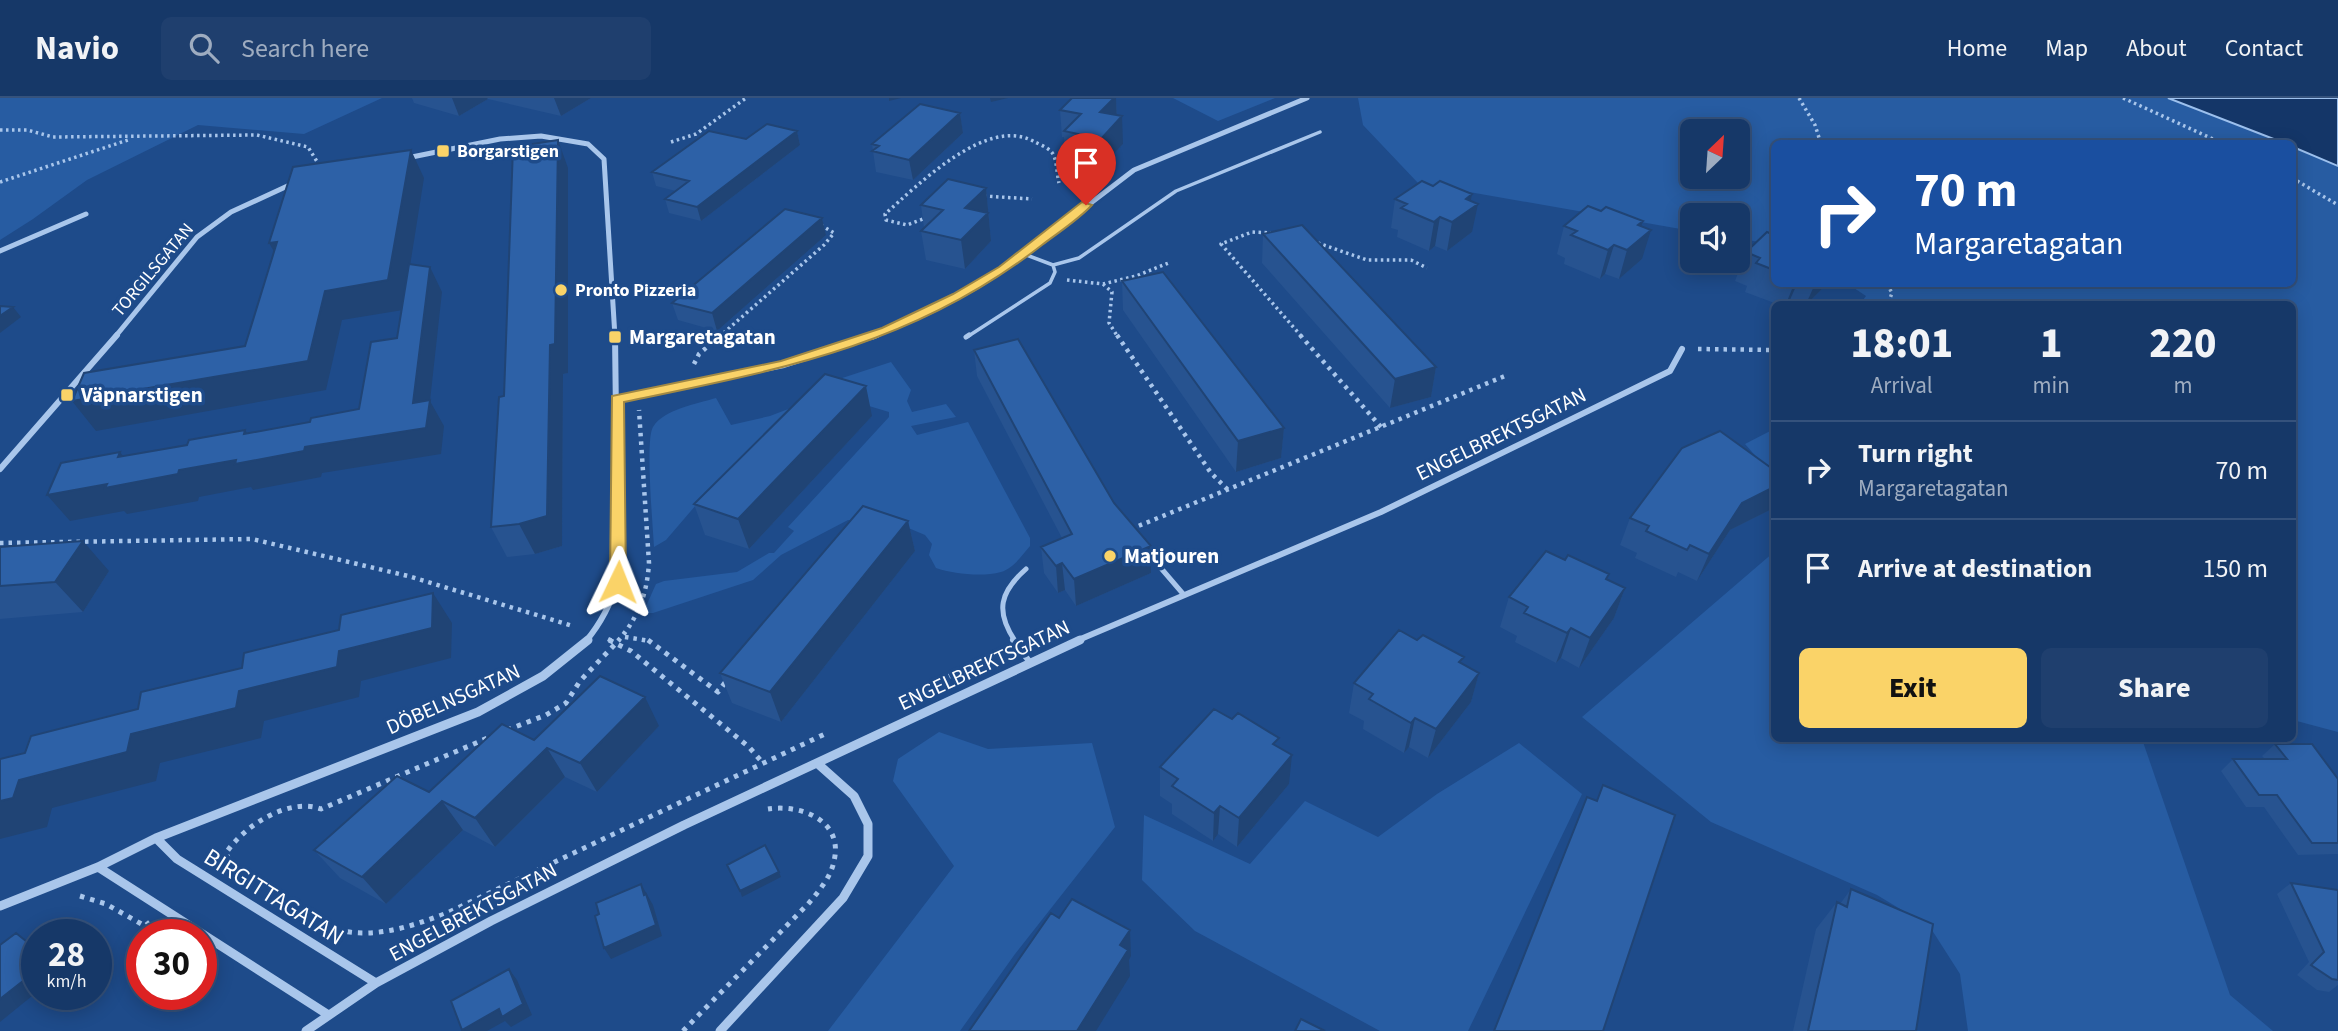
<!DOCTYPE html>
<meta charset="utf-8">
<style>
:root{--surface:#163868;--page:#1f3f6e;--text:#f1f3f6;--muted:#9eacc0;--line:#35527c;--accent:#fad368}
body{margin:0;font-family:"Source Sans 3",sans-serif;background:var(--page);color:var(--text);height:100vh;display:flex;flex-direction:column;font-size:26px;white-space:nowrap}
*{box-sizing:border-box;margin:0}
p{font-size:23px;color:var(--muted)}
.icon{flex:none;width:38px;height:38px;fill:none;stroke:currentColor;stroke-width:2;stroke-linecap:round;stroke-linejoin:round}
.map{position:relative;flex:1;overflow:hidden}
.details{position:absolute;left:1771px;top:203px;width:525px;height:441px;display:flex;flex-direction:column;background:var(--surface);border-radius:10px;box-shadow:0 4px 18px #0003,0 0 0 2px var(--line)}
.details>*{flex:none}
.banner{position:absolute;left:1771px;top:42px;width:525px;height:147px;border-radius:10px;box-shadow:0 4px 18px #0003,0 0 0 2px var(--line);background:#1a4fa0;color:#fff;overflow:hidden}
.needle{width:46px;rotate:25deg}
.controls{position:absolute;left:1680px;top:21px;display:grid;gap:14px}
.controls a{display:grid;place-items:center;width:70px;height:70px;border-radius:10px;background:var(--surface);box-shadow:0 4px 18px #0003,0 0 0 2px var(--line);font-size:35px}
.speed{position:absolute;left:21px;top:821px;display:flex;gap:14px;font-size:35px;font-weight:700;text-align:center}
.speed>*{display:grid;place-content:center;width:91px;height:91px;border-radius:50%;background:var(--surface);box-shadow:0 4px 18px #0003,0 0 0 2px var(--line);line-height:1}
.speed small{font-size:18px;font-weight:400}
.speed .limit{border:10px solid #d22;background:#fff;color:#111}
.pin{position:absolute;display:grid;place-items:center;width:60px;height:60px;color:#fff;margin:-72px -30px;border-radius:50% 50% 50% 0;rotate:-45deg;box-shadow:0 0 7px #0007}
.pin .icon{rotate:45deg}
.me{position:absolute;width:77px;margin:-38px;rotate:2deg;stroke-linejoin:round;filter:drop-shadow(0 0 5px #0008)}
.turn{display:flex;align-items:center;gap:24px;height:147px;padding:0 28px;font-size:32px}
.turn .icon{width:91px;height:91px;stroke-width:2.5}
.turn b{display:block;font-size:49px;line-height:60px}
.eta{display:flex;justify-content:space-evenly;align-items:center;height:119px;text-align:center}
.eta b{font-size:42px;font-weight:800;line-height:49px}
.primary-button{display:flex;gap:14px;margin-top:auto;padding:14px 28px}
.primary-button a{flex:1;height:80px;border-radius:10px;background:var(--accent);color:#111;font-size:28px;font-weight:800;line-height:80px;text-align:center}
.primary-button a+a{background:var(--page);color:var(--text)}
ul{padding:0;list-style:none}
li{display:flex;align-items:center;gap:21px;height:98px;padding:0 28px;border-top:2px solid var(--line)}
li div{flex:1}
li b{display:block;font-size:26px}
li em{font-style:normal}
header{display:flex;align-items:center;gap:42px;box-sizing:border-box;height:98px;padding:0 35px;background:var(--surface);border-bottom:2px solid var(--line)}
header strong{font-size:33px}
nav{display:flex;gap:38px;margin-inline-start:auto;font-size:24px}
.search{width:490px;height:63px;background:var(--page);display:flex;align-items:center;gap:18px;box-sizing:border-box;padding:0 24px;border-radius:10px;color:var(--muted);font-size:26px}
.map>svg:first-child{display:block}
</style>
<header>
<strong>Navio</strong>
<div class="search"><svg class="icon" aria-label="search" viewBox="0 0 24 24"><circle cx="10" cy="10" r="6"/><path d="M15 15l6 6"/></svg>Search here</div>
<nav><a>Home</a><a>Map</a><a>About</a><a>Contact</a></nav>
</header>
<div class="map">
<svg width="2338" height="933" viewBox="0 0 2338 933">
<rect width="100%" height="100%" fill="#1e4b8a"/>
<path fill="#275ca2" fill-rule="evenodd" d="M0,0H382L304,36L198,27L87,82L33,121L0,142Z
M1173,0H1275L1218,23Z
M1358,0H2168L2284,45L1774,46V147L1738,140V117H1692V133L1418,85L1363,27ZM1692,33H1738V79H1692Z
M2293,49L2338,68V634L2293,622L2292,206H1860L1866,198L1848,186H2292Z
M891,264L911,292L907,303L912,314L946,306L956,319L911,328L917,337L968,324L1030,440V448C1022,457 1014,470 1001,474C982,479 954,476 936,470L929,457L932,446L925,437L906,429L848,422L781,457L753,482L653,515H643L656,486L664,483L737,474L769,455H774L794,433L788,429L889,319V314L839,299L714,386L666,442L654,449C653,428 645,342 653,329C664,311 697,306 716,300L731,327L770,318L804,305L827,285Z
M1774,331V379L1745,346Z
M1774,454V640L2142,641L2230,897L2273,933H1968L1960,876L1930,829L1877,797L1711,724L1582,619Z
M939,634L988,651L1092,645L1115,729L1015,856L960,933H828L954,768L893,683L898,661Z
M1519,645L1582,696L1468,933H1380L1195,833L1142,782L1144,717L1250,766L1305,703L1378,739L1437,696Z"/>
<path fill="#143668" stroke="#9cc0ed" stroke-width="2" d="M2168,0H2338V68L2293,49L2292,46L2284,45Z"/>
<g fill="none" stroke-linecap="round" stroke-linejoin="round">
<path stroke="#a9c6eb" stroke-width="3.5" stroke-dasharray="2.5 3.5" stroke-linecap="butt" d="M1799,0L1815,27L1821,46
M2123,0L2224,46
M0,32H27L53,39L257,37L308,49L321,70
M671,44L696,36L746,0
M2292,80L2338,107
M0,84L131,41
M984,98L1032,101
M928,119L907,127L886,122L885,116C917,88 986,18 1033,43C1040,47 1051,50 1054,58C1057,66 1057,77 1059,85
M1273,135L1252,134L1221,146L1302,239
M1312,143L1367,162H1411L1427,170
M1067,182L1103,186L1136,178L1171,164
M1103,186L1112,194L1109,225L1118,239
M1887,186L1892,195L1888,206
M719,239L824,147L834,135L821,127"/>
<path stroke="#a9c6eb" stroke-width="4.5" stroke-dasharray="3.5 5" stroke-linecap="butt" d="M1117,237L1211,375L1229,393
M1300,237L1381,329
M1698,251L1774,252
M694,266L699,256L721,237
M1131,431L1505,278
M0,445L252,441L408,478L573,528
M625,539L650,543
M608,541L612,543
M618,543C638,520 647,496 649,465L639,312"/>
<path stroke="#a9c6eb" stroke-width="5" stroke-dasharray="4.5 6" stroke-linecap="butt" d="M609,542L631,553L749,649L762,664
M648,542L718,594L727,582
M911,596L982,563
M507,632L546,617L566,605L580,583L619,542
M233,771L226,755C244,728 288,699 321,711L490,639
M80,798L106,806L145,828L150,824
M327,829C369,843 407,830 447,815L827,635
M683,933L808,806C819,793 831,779 834,763C844,722 800,706 768,711"/>
<path stroke="#a9c6eb" stroke-width="3.5" d="M1024,156L1053,167L1079,160L1176,93L1320,34
M967,239L1050,185L1055,174L1053,167"/>
<path stroke="#a9c6eb" stroke-width="5" d="M966,239L969,237
M1148,455L1184,497
M1015,543C995,513 1000,494 1026,471"/>
<path stroke="#a9c6eb" stroke-width="6" d="M1013,542L1029,563"/>
<path stroke="#a9c6eb" stroke-width="5" d="M407,60L500,41L541,38L588,46L604,61L615,239
M0,153L86,116
M115,239L197,139L231,114L294,85
M873,239L958,199L1003,172L1134,72L1307,0"/>
<path stroke="#a9c6eb" stroke-width="6" d="M617,301L784,267L877,237
M0,371L117,237
M586,543C602,524 611,506 618,482L615,237
M1076,543L1381,414L1670,273L1682,251"/>
<path stroke="#a9c6eb" stroke-width="9" d="M156,740L177,761L376,885
M98,769L327,916
M0,808L98,769L156,740L478,614L543,578L588,542
M306,933L376,885L491,823L684,727L1080,542
M720,933L843,800L868,758V726L854,698L818,666"/>
</g>
<path fill="#275390" d="M412,0H591L561,18L488,1L459,18L414,5Z
M1072,0H1116L1117,17L1123,46L1102,68L1066,60L1064,39H1062L1060,12Z
M960,15L963,35L913,82L876,74L872,46Z
M797,33L800,47L701,123L669,115L665,101L676,93L656,88L652,74L746,41Z
M568,70V275L563,276L562,448L535,456L507,459L491,429L504,298Z
M986,90L991,143L965,171L926,162L921,133L924,130L921,107Z
M1395,101L1471,103L1472,134L1447,153L1435,148L1429,153L1397,139L1398,132L1391,130Z
M1601,113L1643,123L1641,128L1642,161L1619,181L1605,176L1600,181L1564,166L1565,160L1557,156L1564,128Z
M822,120L826,137L717,233L678,222L672,205Z
M1263,136L1436,269L1431,299L1390,310L1262,165Z
M1774,137V186H1825L1824,189L1807,206H1795L1789,204L1787,206H1777L1745,194L1747,188L1735,183L1746,154Z
M1122,183L1284,330L1281,360L1236,374L1123,212Z
M974,252L1114,405L1151,448V475L1076,508L1065,492L1058,495L1044,475L1041,449L1062,440L977,278Z
M872,318L749,451L705,437L694,406Z
M1774,372V410L1730,432L1697,483L1678,474L1676,479L1635,460L1637,455L1620,447L1630,420Z
M908,423L915,453L781,624L732,605L720,575Z
M0,449L109,473L83,514L0,521Z
M1565,462L1609,476L1607,482L1625,490L1614,520L1579,570L1561,560L1556,565L1515,544L1517,538L1500,529L1509,499Z
M1462,566L1479,575L1471,604L1428,660L1409,649L1404,655L1363,631L1364,623L1349,615L1354,585Z
M659,628L597,694L565,679L495,749L463,732L386,806L340,780L314,752L534,642Z
M2275,646L2338,681V756L2298,757L2264,709H2246L2221,673L2233,661H2265L2262,658Z
M1278,649L1289,686L1237,749L1218,736L1213,743L1172,716V706L1160,698V669Z
M1603,687V933H1494L1587,699L1597,703Z
M2291,785L2338,792V887L2329,894L2317,892L2297,877L2309,864L2277,796Z
M1851,791L1916,933H1793L1816,831L1837,804L1840,806Z"/>
<path fill="#204475" d="M452,0H487L488,1L459,18Z
M554,0H591L561,18Z
M889,0H901L889,3Z
M990,0H1008L991,4Z
M1114,0H1116L1117,23L1122,18L1123,46L1102,68L1100,14Z
M960,15L963,35L913,82L909,62Z
M797,33L800,47L701,123L697,109Z
M558,42L568,70V275L563,276L562,448L535,456L519,426L550,247Z
M411,52L424,80L403,212L342,222L326,292L96,333L72,303L308,263L325,193Z
M986,90L991,143L965,171L961,142L965,110Z
M1472,96L1469,112L1478,106L1472,134L1447,153L1452,124L1466,101Z
M1440,119L1435,148L1429,153L1434,124Z
M822,120L826,137L717,233L712,215Z
M1643,123L1636,145L1651,132L1642,161L1619,181L1627,152L1638,127Z
M277,144L286,174L269,145Z
M1614,147L1605,176L1600,181L1608,152Z
M430,169L442,194L430,303L444,328L441,356L322,375L321,379L253,392L251,389L199,399L198,403L127,416L124,413L70,423L47,397L107,386L120,354L141,381L179,372L244,336L245,332L263,358L305,349L413,305Z
M1794,186H1797L1789,204L1786,206Z
M1815,186H1825L1824,189L1807,206H1806Z
M13,209L21,219L0,235V218Z
M1436,269L1431,299L1390,310L1395,281Z
M866,288L872,318L749,451L738,421Z
M1284,330L1281,360L1236,374L1238,343Z
M1774,389V410L1730,432L1697,483L1709,456L1742,405Z
M908,423L915,453L781,624L770,594Z
M83,443L109,473L83,514L55,484Z
M1151,448V475L1076,508L1074,481Z
M1062,465L1065,492L1058,495L1056,468Z
M1625,490L1614,520L1579,570L1590,540Z
M433,495L452,525L451,560L361,583L359,599L264,623L261,640L160,665L156,683L52,710L47,729L0,741V703L19,682L339,553Z
M1571,530L1561,560L1556,565L1567,535Z
M1479,575L1471,604L1428,660L1436,631Z
M645,599L659,628L597,694L580,665Z
M1415,620L1409,649L1404,655L1411,625Z
M547,650L565,679L495,749L475,720Z
M1292,657L1289,686L1237,749L1239,720Z
M442,703L463,732L386,806L362,779Z
M1220,708L1218,736L1213,743L1214,715Z
M779,774L781,779L742,799L740,793Z
M641,786L653,807L662,838L611,861L604,850L644,797Z
M1130,832L1131,858L1129,862L1130,878L1096,933H1077L1120,847Z
M509,871L517,882L532,917L511,929L505,923L487,933H464L462,932Z
M37,872V894L0,924V901Z"/>
<path fill="#2d61a7" stroke="#204475" stroke-width="2" d="M1072,0H1114L1100,14L1122,18L1101,41L1064,33L1081,16L1060,12Z
M920,6L960,15L909,62L872,53L879,48L872,46Z
M767,26L797,33L697,109L665,101L689,83L652,74L709,33L746,41Z
M558,42L555,246L550,247L547,418L519,426L491,429L499,299L504,298L513,49Z
M411,52L388,182L325,193L308,263L72,303L84,275L245,248L277,144L269,145L293,69Z
M948,81L986,90L965,110L988,115L961,142L921,133L943,112L921,107Z
M1422,83L1433,88L1440,83L1472,96L1466,101L1478,106L1452,124L1440,119L1434,124L1401,110L1407,106L1395,101Z
M1588,108L1601,113L1606,109L1643,123L1638,127L1651,132L1627,152L1614,147L1608,152L1571,137L1577,133L1564,128Z
M785,111L822,120L712,215L672,205Z
M1302,127L1436,269L1395,281L1263,136Z
M1767,134L1774,137V172L1756,165L1760,160L1746,154Z
M409,166L430,169L413,305L430,302L426,330L305,349L304,353L235,366L236,362L179,372L178,376L105,390L107,386L47,397L61,365L120,354L118,359L187,347L189,342L245,332L244,336L310,324L311,320L359,311L371,244L397,240Z
M1163,174L1284,330L1238,343L1122,183Z
M0,208L13,209L0,218Z
M1018,241L1114,405L1151,448L1074,481L1062,465L1056,468L1041,449L1072,436L974,252Z
M825,276L866,288L738,421L694,406Z
M1720,333L1774,372V389L1742,405L1709,456L1690,447L1687,452L1646,433L1649,428L1630,420L1682,350Z
M863,408L908,423L770,594L720,575Z
M83,443L55,484L0,488V449Z
M1546,453L1565,462L1568,457L1609,476L1606,481L1625,490L1590,540L1571,530L1567,535L1524,515L1528,509L1509,499Z
M433,495L432,530L339,553L337,569L239,593L236,610L131,636L127,654L19,682L13,700L0,703V661L25,655L31,638L138,611L141,594L242,570L244,555L339,532L341,517Z
M1399,532L1417,542L1423,537L1464,559L1459,564L1479,575L1436,631L1415,620L1411,625L1369,601L1373,596L1354,585Z
M600,578L645,599L580,665L547,650L475,720L442,703L362,779L314,752L397,678L429,694L502,626L534,642Z
M1214,611L1232,621L1238,615L1279,640L1273,646L1292,657L1239,720L1220,708L1214,715L1172,688L1178,681L1160,669Z
M2275,646H2312L2338,681V745H2312L2277,697H2259L2233,661H2287Z
M1603,687L1675,717L1603,933H1494L1587,699L1597,703Z
M765,747L779,774L740,793L727,767Z
M2291,785L2338,792V882L2332,881L2311,867L2324,854Z
M641,786L644,797L646,796L656,827L604,850L595,818L599,816L596,805Z
M1851,791L1933,826L1916,933H1808L1837,804L1847,809Z
M1072,801L1130,832L1120,847L1128,852L1077,933H969L1051,815L1059,820Z
M16,835L37,852V872L0,901V847Z
M509,871L523,906L502,919L499,911L462,932L451,903Z
M1301,921L1325,933H1295Z"/>
<path fill="#fad368" stroke="#a28944" stroke-width="2" d="M1082,104L1092,107C1078,122 1059,134 1042,147C913,248 779,272 624,304L626,484L623,488H612L610,484L612,298L781,263L882,230L953,196L999,169Z"/>
<g fill="#fad368" stroke="#1e4b8a" stroke-width="2.5">
<rect x="436" y="46" width="14" height="14" rx="3.5"/>
<circle cx="561" cy="192" r="7"/>
<rect x="608" y="232" width="14" height="14" rx="3.5"/>
<rect x="60" y="290" width="14" height="14" rx="3.5"/>
<circle cx="1110" cy="458" r="7"/>
</g>
<g text-anchor="middle" dominant-baseline="central" stroke-width="7" stroke-linejoin="round" paint-order="stroke">
<g font-size="18" font-weight="bold" fill="#fff" stroke="#1e4b8a" text-anchor="start">
<text x="457" y="53">Borgarstigen</text>
<text x="575" y="192">Pronto Pizzeria</text>
</g>
<g font-size="18" fill="#fff" stroke="#1e4b8a">
<text transform="translate(153 172) rotate(-50)">TORGILSGATAN</text>
</g>
<g font-size="21" font-weight="bold" fill="#fff" stroke="#1e4b8a" text-anchor="start">
<text x="629" y="239">Margaretagatan</text>
<text x="81" y="297">Väpnarstigen</text>
<text x="1124" y="458">Matjouren</text>
</g>
<g font-size="21" fill="#fff" stroke="#1e4b8a">
<text transform="translate(1501 336) rotate(-26)">ENGELBREKTSGATAN</text>
<text transform="translate(984 567) rotate(-25)">ENGELBREKTSGATAN</text>
<text transform="translate(453 601) rotate(-24)">DÖBELNSGATAN</text>
<text transform="translate(473 814) rotate(-28)">ENGELBREKTSGATAN</text>
</g>
<g font-size="24" fill="#fff" stroke="#1e4b8a">
<text transform="translate(274 799) rotate(32)">BIRGITTAGATAN</text>
</g>
</g>
</svg>
<div class="controls">
<a><svg class="needle" viewBox="-14 -14 28 28"><path d="M0-13l5 13h-10z" fill="#e53935"/><path d="M0 13l5-13h-10z" fill="#9eacc0"/></svg></a>
<a><svg class="icon" aria-label="sound" viewBox="0 0 24 24"><path d="M4 9h4l5-4v14l-5-4H4zM17 9q2 3 0 6"/></svg></a>
</div>
<div class="speed"><div>28<small>km/h</small></div><div class="limit">30</div></div>
<div class="pin" style="left:1086px;top:107px;background:#d93025"><svg class="icon" aria-label="arrive" viewBox="0 0 24 24"><path d="M6 21V4h12l-3 4 3 4H6"/></svg></div>
<svg class="me" style="left:618px;top:484px" viewBox="-20 -20 40 40"><path d="M0-17L14 15 0 8-14 15z" fill="#fad368" stroke="#fff" stroke-width="4"/></svg>
<div class="banner">
<div class="turn"><svg class="icon" aria-label="right" viewBox="0 0 24 24"><path d="M7 20v-9h11M14 6l5 5-5 5"/></svg><div><b>70 m</b>Margaretagatan</div></div>
</div>
<section class="details">
<div class="eta">
<div><b>18:01</b><p>Arrival</p></div>
<div><b>1</b><p>min</p></div>
<div><b>220</b><p>m</p></div>
</div>
<ul>
<li><svg class="icon" aria-label="right" viewBox="0 0 24 24"><path d="M7 20v-9h11M14 6l5 5-5 5"/></svg><div><b>Turn right</b><p>Margaretagatan</p></div><em>70 m</em></li>
<li><svg class="icon" aria-label="arrive" viewBox="0 0 24 24"><path d="M6 21V4h12l-3 4 3 4H6"/></svg><div><b>Arrive at destination</b></div><em>150 m</em></li>
</ul>
<div class="primary-button"><a>Exit</a><a>Share</a></div>
</section>
</div>
